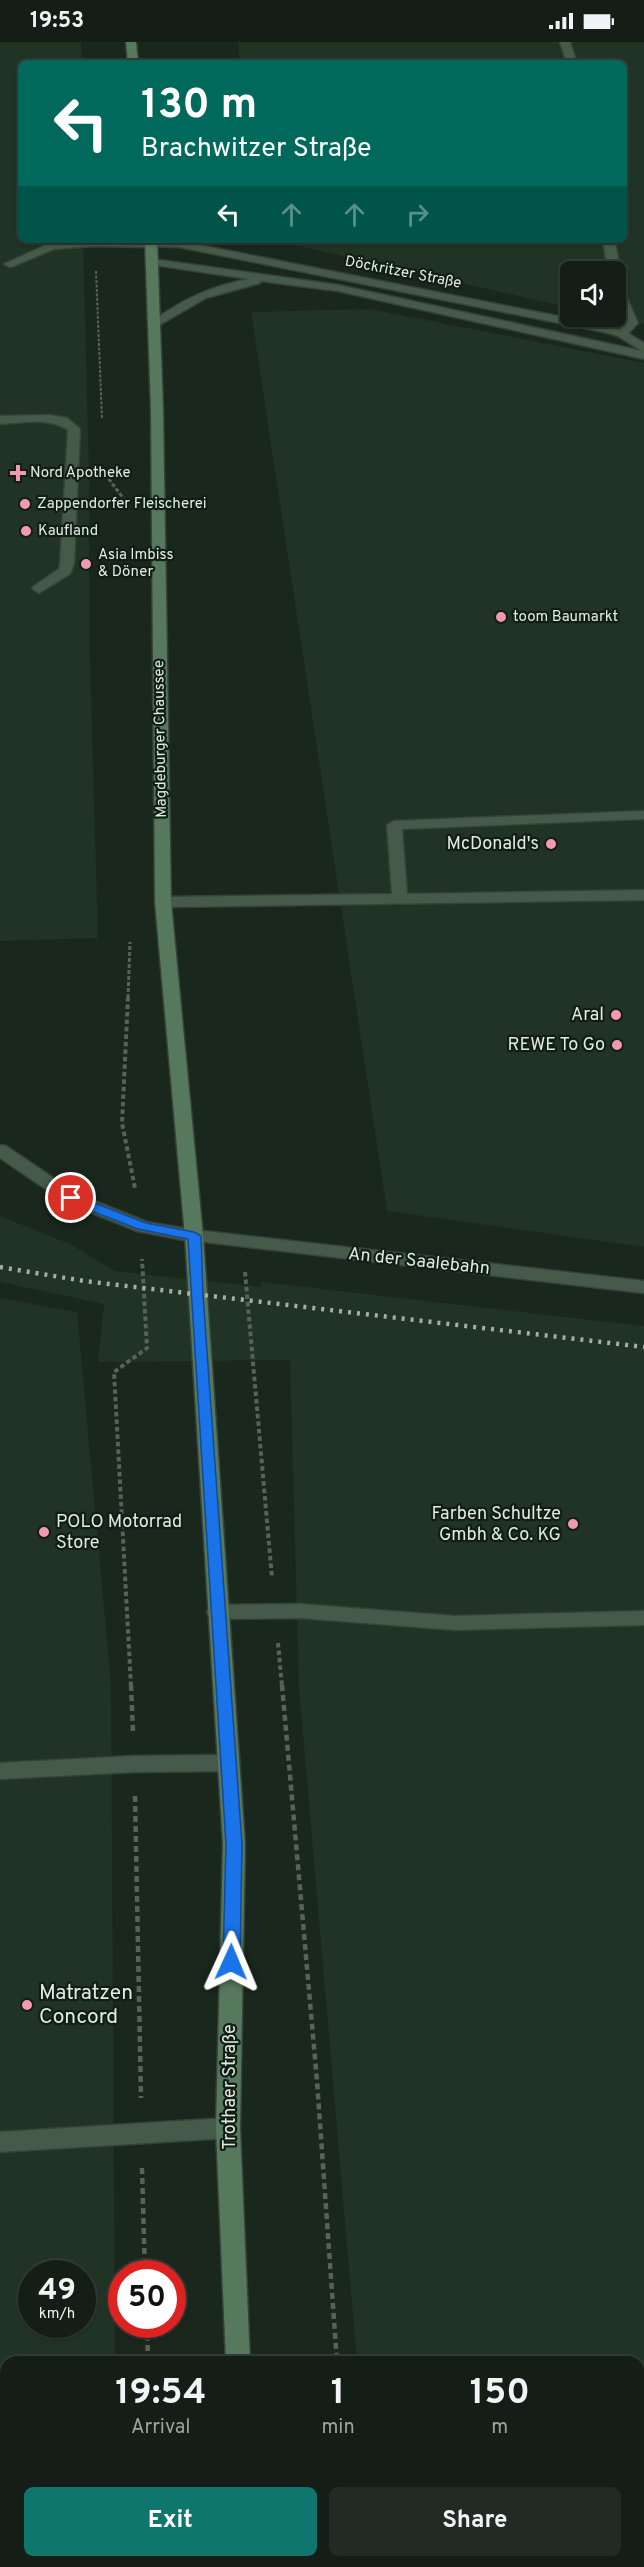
<!DOCTYPE html>
<meta charset="utf-8">
<style>
:root{--surface:#141d16;--page:#212a23;--text:#f1f3f6;--muted:#9da2a1;--line:#333b35;--accent:#0f766e}
body{margin:0;font-family:Overpass,sans-serif;background:var(--page);color:var(--text);height:100vh;display:flex;flex-direction:column;font-size:22px;white-space:nowrap}
*{box-sizing:border-box;margin:0}
p{font-size:20px;color:var(--muted)}
.icon{flex:none;width:33px;height:33px;fill:none;stroke:currentColor;stroke-width:2;stroke-linecap:round;stroke-linejoin:round}
.map{position:relative;flex:1;overflow:hidden}
.sheet{position:absolute;left:0px;top:2314px;width:645px;height:212px;display:flex;flex-direction:column;background:var(--surface);border-radius:18px 18px 0 0;box-shadow:0 2px 4px #0004,0 0 0 2px var(--line)}
.sheet>*{flex:none}
.hud{position:absolute;left:18px;top:18px;width:609px;height:183px;border-radius:9px;box-shadow:0 2px 4px #0004,0 0 0 2px var(--line);background:#00695c;color:#fff;overflow:hidden}
.tools{position:absolute;left:560px;top:219px;display:grid;gap:12px}
.tools a{display:grid;place-items:center;width:66px;height:66px;border-radius:9px;background:var(--surface);box-shadow:0 2px 4px #0004,0 0 0 2px var(--line);font-size:30px}
.speed{position:absolute;left:18px;top:2218px;display:flex;gap:12px;font-size:30px;font-weight:700;text-align:center}
.speed>*{display:grid;place-content:center;width:78px;height:78px;border-radius:50%;background:var(--surface);box-shadow:0 2px 4px #0004,0 0 0 2px var(--line);line-height:1}
.speed small{font-size:15px;font-weight:400}
.speed .limit{border:9px solid #d22;background:#fff;color:#111}
.pin{position:absolute;display:grid;place-items:center;width:51px;height:51px;color:#fff;margin:-26px;border:3px solid #fff;border-radius:50%;box-shadow:0 2px 6px #0007}
.me{position:absolute;width:66px;margin:-33px;rotate:1deg;stroke-linejoin:round;filter:drop-shadow(0 0 4px #0008)}
.turn{display:flex;align-items:center;gap:21px;height:126px;padding:0 24px;font-size:27px}
.turn .icon{width:78px;height:78px;stroke-width:2.5}
.turn b{display:block;font-size:42px;line-height:51px}
.lanes{display:flex;align-items:center;height:57px;padding:0 24px;background:#0003;justify-content:center;gap:30px;direction:ltr}
.lanes .off{opacity:.35}
.eta{display:flex;justify-content:space-evenly;align-items:center;height:102px;text-align:center}
.eta b{font-size:36px;font-weight:700;line-height:42px}
.primary-button{display:flex;gap:12px;margin-top:auto;padding:12px 24px}
.primary-button a{flex:1;height:69px;border-radius:9px;background:var(--accent);color:#fff;font-size:24px;font-weight:700;line-height:69px;text-align:center}
.primary-button a+a{background:var(--page);color:var(--text)}
.status{display:flex;justify-content:space-between;align-items:center;height:42px;padding:0 30px;background:var(--surface);direction:ltr}
.status svg{height:16px;fill:currentColor}
.map>svg:first-child{display:block}
</style>
<div class="status"><b>19:53</b><svg viewBox="0 0 49 12"><path d="M0 12V9h3v3zM5 12V6h3v6zM10 12V3h3v9zM15 12V0h3v12zM26 1h20v11H26zM47 4h2v5h-2z"/></svg></div>
<div class="map">
<svg width="644" height="2525" viewBox="0 0 644 2525">
<rect width="100%" height="100%" fill="#1a271d"/>
<path fill="#203324" fill-rule="evenodd" d="M0,0H81L82,21H21V198H83L89,431V583L98,896L0,899Z
M238,0H644V282L611,275L615,274V230H570V266L273,198H624V21H240Z
M370,267L644,321V1205L387,1169L251,270Z
M0,1174L70,1202L115,1229L261,1245V1240L644,1284V2525H374V2520H639V2320H357L299,1645L290,1318L98,1320L104,1262L0,1240Z
M0,1256L77,1270L111,1642L115,2320H6V2520H117V2525H0ZM32,2232H82V2283H32Z"/>
<g fill="none" stroke-linecap="round" stroke-linejoin="round">
<defs>
<path id="service" d="M560,0H570L577,21H567Z
M90,198L151,199L157,202L151,205L94,204L54,207L14,224L10,225L4,222L48,202Z
M603,198H615L623,247L638,281L626,294L622,295L616,292L626,281L615,255V230H608Z
M50,373L67,376L80,387L74,522L70,532L39,551L32,547L34,544L59,527L60,522L68,388C50,375 22,381 0,382V374Z
M644,769V777L402,787L407,852L644,848V858L163,865L155,860L163,855L392,852L387,783L394,779Z
M300,1562L455,1574L644,1569V1583L455,1588L300,1576L217,1577L210,1575L207,1570L210,1565L217,1563Z
M227,1713L234,1715L238,1721L234,1727L227,1729L134,1730L0,1737V1721L134,1714Z
M228,2076L236,2079L240,2086L236,2093L228,2096L0,2110V2090Z"/>
<path id="minor" d="M151,199H179L607,284L626,290L644,301V317L338,249L261,239L260,241L206,256L154,286L150,285V281C181,258 211,244 249,237L148,222V218L152,217L338,243L642,309L618,294L604,290L179,205L147,204L145,202Z
M0,1103L6,1104L77,1152L147,1180L194,1188L200,1190L203,1194L200,1198L194,1200L137,1189L65,1160L0,1116Z"/>
<path id="tertiary" d="M194,1188L644,1239V1251L188,1198L185,1194L188,1190Z"/>
<path id="secondary" d="M126,0H136L138,21H128Z
M145,198H157L163,368L171,860L203,1194L245,1802L240,2086L250,2320H226L216,2086L223,1802L185,1194L155,860L151,368Z
M233,2520H259V2525H233Z"/>
</defs>
<use href="#service" stroke="#364239" stroke-width="3"/>
<use href="#minor" stroke="#364239" stroke-width="3"/>
<use href="#tertiary" stroke="#364239" stroke-width="3"/>
<use href="#secondary" stroke="#364239" stroke-width="3"/>
<path stroke="#576359" stroke-width="2" stroke-dasharray="3 1.5" stroke-linecap="butt" d="M96,229L102,377"/>
<path stroke="#576359" stroke-width="3" stroke-dasharray="4 2" stroke-linecap="butt" d="M105,432L124,457
M128,956L130,900"/>
<path stroke="#576359" stroke-width="4" stroke-dasharray="4.5 3" stroke-linecap="butt" d="M128,955L122,1081L135,1146
M245,1230L272,1536
M278,1601L282,1644
M131,1644L114,1330L147,1306L142,1217"/>
<path stroke="#576359" stroke-width="4.5" stroke-dasharray="6 4" stroke-linecap="butt" d="M131,1643L133,1690
M282,1643L317,2039L337,2320
M135,1754L141,2056
M142,2126L145,2232
M147,2283L148,2320
M154,2520V2525
M351,2520V2525"/>
<use href="#service" fill="#455a49" fill-rule="evenodd"/>
<use href="#minor" fill="#455a49" fill-rule="evenodd"/>
<use href="#tertiary" fill="#455a49" fill-rule="evenodd"/>
<use href="#secondary" fill="#56785d" fill-rule="evenodd"/>
<path stroke="#a4afa6" stroke-width="4.5" stroke-dasharray="3 6" stroke-linecap="butt" d="M0,1225L84,1239L644,1305"/>
</g>
<path fill="#1a73e8" stroke="#114b97" stroke-width="1.5" d="M71,1152L146,1181L194,1190L201,1194L203,1253L242,1802L240,1920L237,1925L231,1927L225,1925L223,1920L226,1802L188,1197L138,1187L66,1159L65,1156L66,1153Z"/>
<g fill="#f29aad" stroke="#111e14" stroke-width="2">
<path d="M15 422h6v6h6v6h-6v6h-6v-6h-6v-6h6z"/>
<circle cx="25" cy="462" r="6"/>
<circle cx="26" cy="489" r="6"/>
<circle cx="86" cy="522" r="6"/>
<circle cx="501" cy="575" r="6"/>
<circle cx="551" cy="802" r="6"/>
<circle cx="616" cy="973" r="6"/>
<circle cx="617" cy="1003" r="6"/>
<circle cx="573" cy="1482" r="6"/>
<circle cx="44" cy="1490" r="6"/>
<circle cx="27" cy="1963" r="6"/>
</g>
<g text-anchor="middle" dominant-baseline="central" stroke-width="4.5" stroke-linejoin="round" paint-order="stroke">
<g font-size="15" fill="#e2ebe3" stroke="#111e14">
<text transform="translate(403 231) rotate(11)">Döckritzer Straße</text>
<text transform="translate(161 697) rotate(-91)">Magdeburger Chaussee</text>
</g>
<g font-size="15" fill="#e2ebe3" stroke="#111e14" text-anchor="start">
<text x="30" y="431">Nord Apotheke</text>
<text x="37" y="462">Zappendorfer Fleischerei</text>
<text x="38" y="489">Kaufland</text>
<text x="98" y="513">Asia Imbiss<tspan x="98" dy="17">&amp; Döner</tspan></text>
<text x="513" y="575">toom Baumarkt</text>
</g>
<g font-size="18" fill="#e2ebe3" stroke="#111e14" text-anchor="end">
<text x="539" y="802">McDonald's</text>
<text x="604" y="973">Aral</text>
<text x="605" y="1003">REWE To Go</text>
<text x="561" y="1472">Farben Schultze<tspan x="561" dy="21">Gmbh &amp; Co. KG</tspan></text>
<text x="56" y="1480" text-anchor="start">POLO Motorrad<tspan x="56" dy="21">Store</tspan></text>
</g>
<g font-size="18" fill="#e2ebe3" stroke="#111e14">
<text transform="translate(419 1220) rotate(6)">An der Saalebahn</text>
<text transform="translate(230 2045) rotate(-90)">Trothaer Straße</text>
</g>
<g font-size="21" fill="#e2ebe3" stroke="#111e14" text-anchor="start">
<text x="39" y="1951">Matratzen<tspan x="39" dy="24">Concord</tspan></text>
</g>
</g>
</svg>
<div class="tools">
<a><svg class="icon" aria-label="sound" viewBox="0 0 24 24"><path d="M4 9h4l5-4v14l-5-4H4zM17 9q2 3 0 6"/></svg></a>
</div>
<div class="speed"><div>49<small>km/h</small></div><div class="limit">50</div></div>
<div class="pin" style="left:71px;top:1156px;background:#d93025"><svg class="icon" aria-label="arrive" viewBox="0 0 24 24"><path d="M6 21V4h12l-3 4 3 4H6"/></svg></div>
<svg class="me" style="left:231px;top:1920px" viewBox="-20 -20 40 40"><path d="M0-17L14 15 0 8-14 15z" fill="#1a73e8" stroke="#fff" stroke-width="4"/></svg>
<div class="hud">
<div class="turn"><svg class="icon" aria-label="left" viewBox="0 0 24 24"><path d="M17 20v-9H6M10 6l-5 5 5 5"/></svg><div><b>130 m</b>Brachwitzer Straße</div></div>
<div class="lanes"><svg class="icon" aria-label="left" viewBox="0 0 24 24"><path d="M17 20v-9H6M10 6l-5 5 5 5"/></svg><svg class="icon off" aria-label="ahead" viewBox="0 0 24 24"><path d="M12 20V5M6 11l6-6 6 6"/></svg><svg class="icon off" aria-label="ahead" viewBox="0 0 24 24"><path d="M12 20V5M6 11l6-6 6 6"/></svg><svg class="icon off" aria-label="right" viewBox="0 0 24 24"><path d="M7 20v-9h11M14 6l5 5-5 5"/></svg></div>
</div>
<section class="sheet">
<div class="eta">
<div><b>19:54</b><p>Arrival</p></div>
<div><b>1</b><p>min</p></div>
<div><b>150</b><p>m</p></div>
</div>
<div class="primary-button"><a>Exit</a><a>Share</a></div>
</section>
</div>
